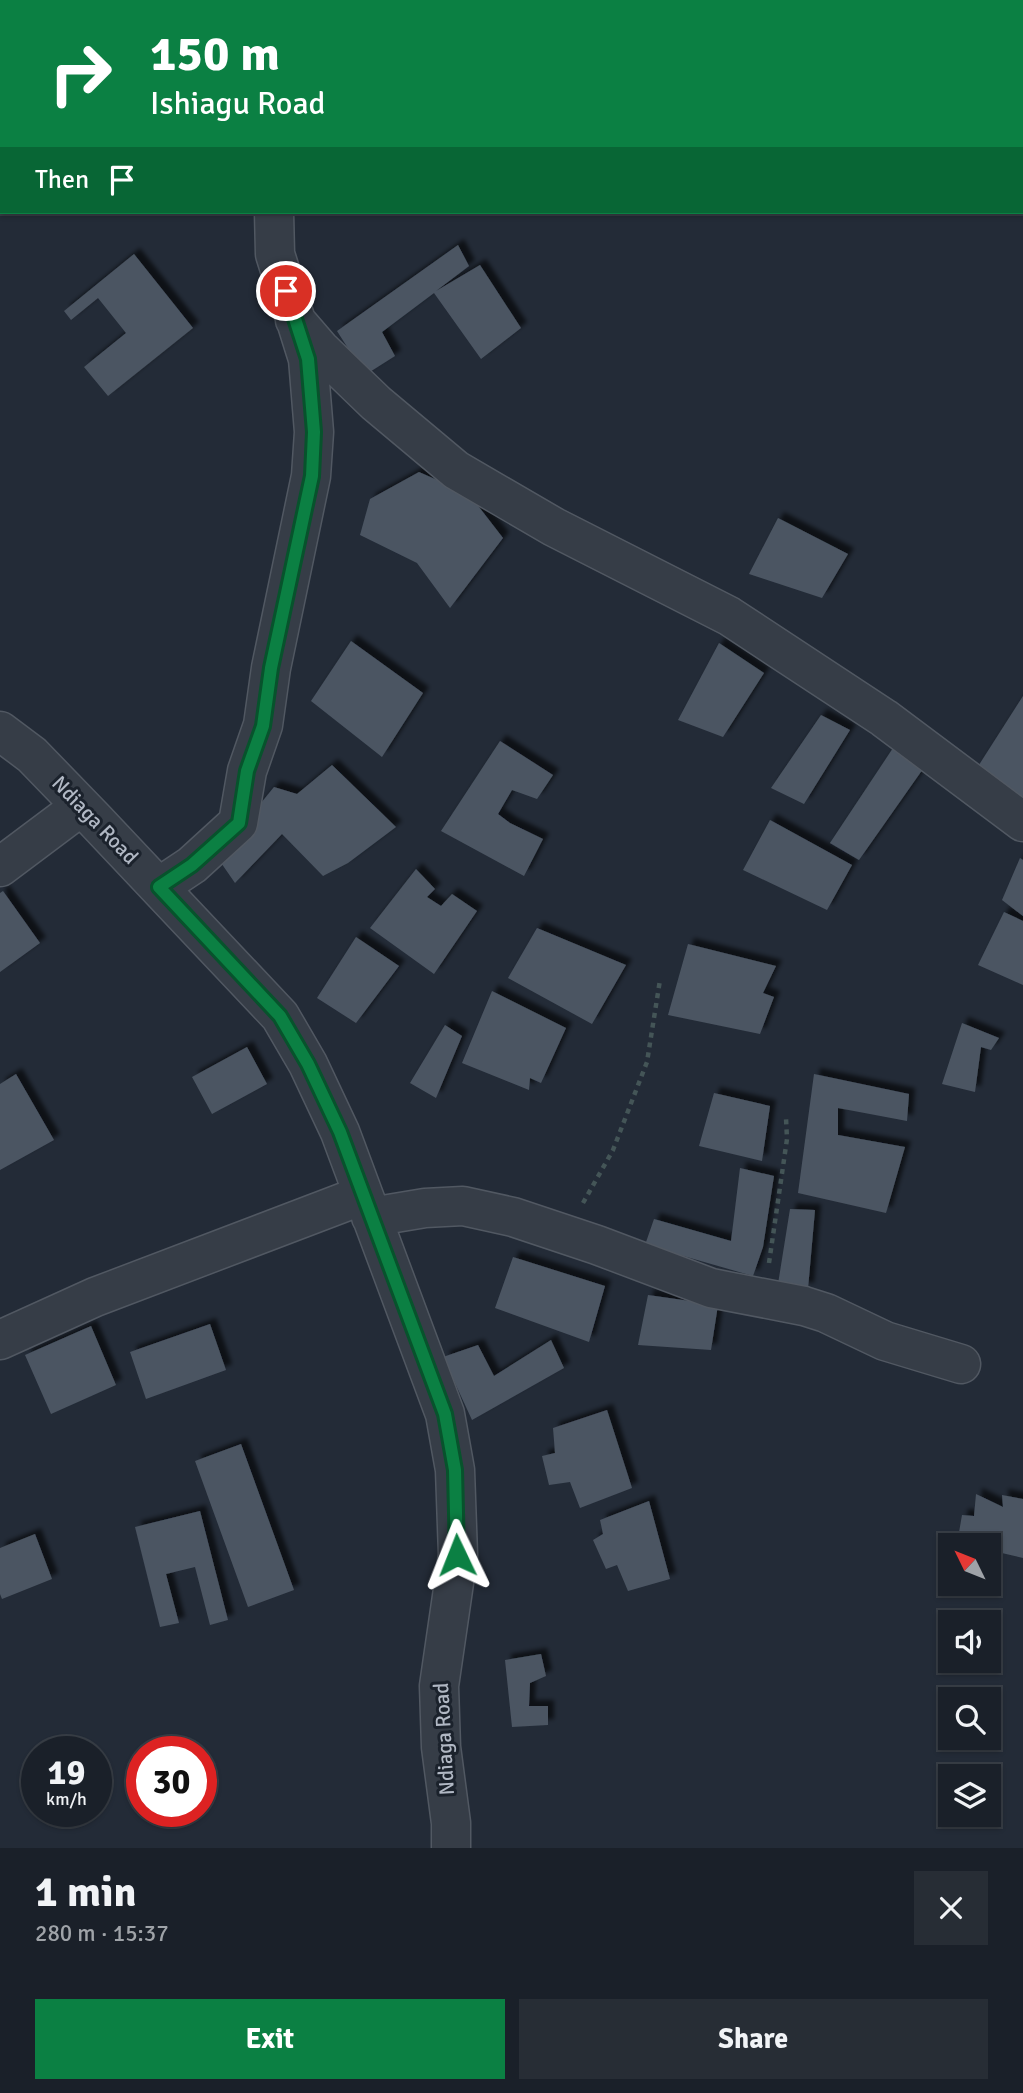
<!DOCTYPE html>
<meta charset="utf-8">
<style>
:root{--surface:#1a2029;--page:#272d35;--text:#f1f3f6;--muted:#9fa3a8;--line:#383e46;--accent:#0b8043}
body{margin:0;font-family:Signika,sans-serif;background:var(--page);color:var(--text);height:100vh;display:flex;flex-direction:column;font-size:26px;white-space:nowrap}
*{box-sizing:border-box;margin:0}
p{font-size:23px;color:var(--muted)}
.icon{flex:none;width:38px;height:38px;fill:none;stroke:currentColor;stroke-width:2;stroke-linecap:round;stroke-linejoin:round}
.map{position:relative;height:1848px;overflow:hidden}
.panel{display:flex;flex-direction:column;background:var(--surface);flex:1}
.panel>*{flex:none}
.hud{position:absolute;left:0px;top:0px;width:1024px;height:214px;box-shadow:0 2px 5px #0004,0 0 0 2px var(--line);background:#0b8043;color:#fff;overflow:hidden}
.needle{width:46px;rotate:313deg}
.controls{position:absolute;left:938px;top:1533px;display:grid;gap:14px}
.controls a{display:grid;place-items:center;width:63px;height:63px;border-radius:0px;background:var(--surface);box-shadow:0 2px 5px #0004,0 0 0 2px var(--line);font-size:35px}
.speed{position:absolute;left:21px;top:1736px;display:flex;gap:14px;font-size:35px;font-weight:700;text-align:center}
.speed>*{display:grid;place-content:center;width:91px;height:91px;border-radius:50%;background:var(--surface);box-shadow:0 2px 5px #0004,0 0 0 2px var(--line);line-height:1}
.speed small{font-size:18px;font-weight:400}
.speed .limit{border:10px solid #d22;background:#fff;color:#111}
.pin{position:absolute;display:grid;place-items:center;width:60px;height:60px;color:#fff;margin:-30px;border:4px solid #fff;border-radius:50%;box-shadow:0 2px 7px #0007}
.me{position:absolute;width:77px;margin:-38px;rotate:358deg;stroke-linejoin:round;filter:drop-shadow(0 0 5px #0008)}
.turn{display:flex;align-items:center;gap:24px;height:147px;padding:0 35px;font-size:32px}
.turn .icon{width:91px;height:91px;stroke-width:2.5}
.turn b{display:block;font-size:49px;line-height:60px}
.then{display:flex;align-items:center;height:66px;padding:0 35px;background:#0003;gap:14px;font-size:26px}
.round{display:grid;place-items:center;flex:none;width:74px;height:74px;border-radius:0px;background:var(--page)}
.head{display:flex;align-items:center;justify-content:space-between;height:119px;padding:0 35px}
h1{font-size:42px;font-weight:800;line-height:52px}
.action{display:flex;gap:14px;margin-top:auto;padding:14px 35px}
.action a{flex:1;height:80px;border-radius:0px;background:var(--accent);color:#fff;font-size:28px;font-weight:800;line-height:80px;text-align:center}
.action a+a{background:var(--page);color:var(--text)}
.map>svg:first-child{display:block}
</style>
<div class="map">
<svg width="1023" height="1848" viewBox="0 0 1023 1848">
<defs>
<filter id="shadow"><feDropShadow dx="6" dy="-6" stdDeviation="2" flood-color="#0009"/></filter>
</defs>
<rect width="100%" height="100%" fill="#232b37"/>
<path fill="#4b5562" filter="url(#shadow)" d="M458,245L469,266L436,291L480,265L521,328L481,359L434,293L382,332L395,356L365,375L337,331Z
M134,254L193,328L108,396L84,367L126,333L98,298L71,320L64,311Z
M419,472L469,494L503,538L450,608L417,563L360,535L370,499Z
M778,518L848,554L822,598L749,574Z
M351,641L423,693L382,757L311,701Z
M719,643L764,673L723,737L678,720Z
M1023,696V802L977,768Z
M821,715L850,730L804,804L771,788Z
M500,741L553,775L537,799L512,790L498,814L510,823L543,839L524,876L441,831Z
M893,748L923,769L859,860L830,843Z
M332,765L396,827L348,863L323,876L282,834L235,883L217,857L274,787L297,794Z
M770,820L852,865L827,910L743,870Z
M1020,858L1023,860V916L1002,900Z
M416,869L435,889L427,897L441,906L452,894L477,911L434,974L370,928Z
M3,891L40,943L0,972V893Z
M1004,912L1023,921V985L978,965Z
M537,928L626,965L592,1024L508,978Z
M356,937L399,966L356,1023L317,998Z
M688,944L776,966L763,993L774,997L760,1034L668,1015Z
M492,991L566,1028L541,1083L530,1078L529,1090L462,1063Z
M962,1023L999,1038L991,1050L981,1047L975,1092L942,1084Z
M445,1025L462,1036L436,1098L410,1083Z
M247,1047L267,1084L212,1114L192,1077Z
M16,1074L54,1140L0,1170V1084Z
M814,1074L909,1094L907,1121L838,1108V1135L905,1147L886,1213L798,1193Z
M714,1093L770,1106L762,1161L699,1146Z
M740,1168L774,1176L763,1247L753,1276L645,1245L654,1219L731,1241Z
M790,1209L815,1210L808,1289L778,1284Z
M513,1257L605,1286L589,1342L495,1308Z
M648,1295L718,1305L711,1350L638,1345Z
M210,1324L226,1370L146,1399L130,1352Z
M91,1326L116,1385L51,1414L25,1355Z
M551,1340L564,1368L472,1420L443,1357L478,1345L494,1376Z
M607,1410L632,1488L580,1508L570,1482L549,1485L542,1456L555,1453L553,1428Z
M241,1444L294,1590L248,1607L195,1461Z
M976,1494L1003,1507L1002,1495L1023,1499V1558L989,1550V1545L957,1544L962,1515L974,1516Z
M649,1501L670,1579L628,1591L617,1565L606,1569L593,1540L603,1534L600,1520Z
M200,1511L228,1620L210,1625L195,1567L166,1574L179,1623L160,1627L135,1527Z
M35,1534L52,1579L2,1599L0,1594V1548Z
M541,1654L546,1676L530,1683L529,1706H548V1725L512,1727L505,1660Z"/>
<g fill="none" stroke-linecap="round" stroke-linejoin="round">
<defs>
<path id="minor" d="M303,2L305,0
M488,2L491,0
M295,320L320,349L376,403L456,470L554,527L729,616L884,718L1023,822
M0,731L32,755L94,819L280,1016L308,1064L340,1132L445,1414L455,1470L458,1555L439,1686L441,1747L451,1823V1848
M0,867L80,807
M159,887L192,865L238,823L247,771L263,725L271,668L311,476L314,432L308,359L275,254L274,212
M371,1217L425,1208L463,1206L513,1217L597,1245L711,1288L804,1306L826,1313L885,1341L961,1364
M0,1340L95,1297L363,1195"/>
</defs>
<use href="#minor" stroke="#515862" stroke-width="41"/>
<path stroke="#445557" stroke-width="4.5" stroke-dasharray="5 5" stroke-linecap="butt" d="M583,1203L613,1150L647,1062L660,980
M769,1263L787,1139L786,1118"/>
<use href="#minor" stroke="#363d47" stroke-width="38"/>
</g>
<g fill="none" stroke-linecap="round" stroke-linejoin="round">
<defs>
<path id="route" d="M286,291L308,359L314,432L312,476L271,668L263,726L247,771L239,823L192,865L159,887L280,1016L308,1064L340,1132L445,1414L455,1470L457,1555"/>
</defs>
<use href="#route" stroke="#07532c" stroke-width="18"/>
<use href="#route" stroke="#0b8043" stroke-width="12"/>
</g>
<g text-anchor="middle" dominant-baseline="central" stroke-width="6" stroke-linejoin="round" paint-order="stroke">
<g font-size="21" fill="#b1b8c4" stroke="#1b222c">
<text transform="translate(95 820) rotate(46)">Ndiaga Road</text>
<text transform="translate(444 1739) rotate(-93)">Ndiaga Road</text>
</g>
</g>
</svg>
<div class="controls">
<a><svg class="needle" viewBox="-14 -14 28 28"><path d="M0-13l5 13h-10z" fill="#e53935"/><path d="M0 13l5-13h-10z" fill="#9fa3a8"/></svg></a>
<a><svg class="icon" aria-label="sound" viewBox="0 0 24 24"><path d="M4 9h4l5-4v14l-5-4H4zM17 9q2 3 0 6"/></svg></a>
<a><svg class="icon" aria-label="search" viewBox="0 0 24 24"><circle cx="10" cy="10" r="6"/><path d="M15 15l6 6"/></svg></a>
<a><svg class="icon" aria-label="layers" viewBox="0 0 24 24"><path d="M12 4l9 5-9 5-9-5zM3 14l9 5 9-5"/></svg></a>
</div>
<div class="speed"><div>19<small>km/h</small></div><div class="limit">30</div></div>
<div class="pin" style="left:286px;top:291px;background:#d93025"><svg class="icon" aria-label="arrive" viewBox="0 0 24 24"><path d="M6 21V4h12l-3 4 3 4H6"/></svg></div>
<svg class="me" style="left:457px;top:1555px" viewBox="-20 -20 40 40"><path d="M0-17L14 15 0 8-14 15z" fill="#0b8043" stroke="#fff" stroke-width="4"/></svg>
<div class="hud">
<div class="turn"><svg class="icon" aria-label="right" viewBox="0 0 24 24"><path d="M7 20v-9h11M14 6l5 5-5 5"/></svg><div><b>150 m</b>Ishiagu Road</div></div>
<div class="then">Then<svg class="icon" aria-label="arrive" viewBox="0 0 24 24"><path d="M6 21V4h12l-3 4 3 4H6"/></svg></div>
</div>
</div>
<section class="panel">
<div class="head"><div><h1>1 min</h1><p>280 m · 15:37</p></div><a class="round"><svg class="icon" aria-label="close" viewBox="0 0 24 24"><path d="M6 6l12 12M18 6L6 18"/></svg></a></div>
<div class="action"><a>Exit</a><a>Share</a></div>
</section>
